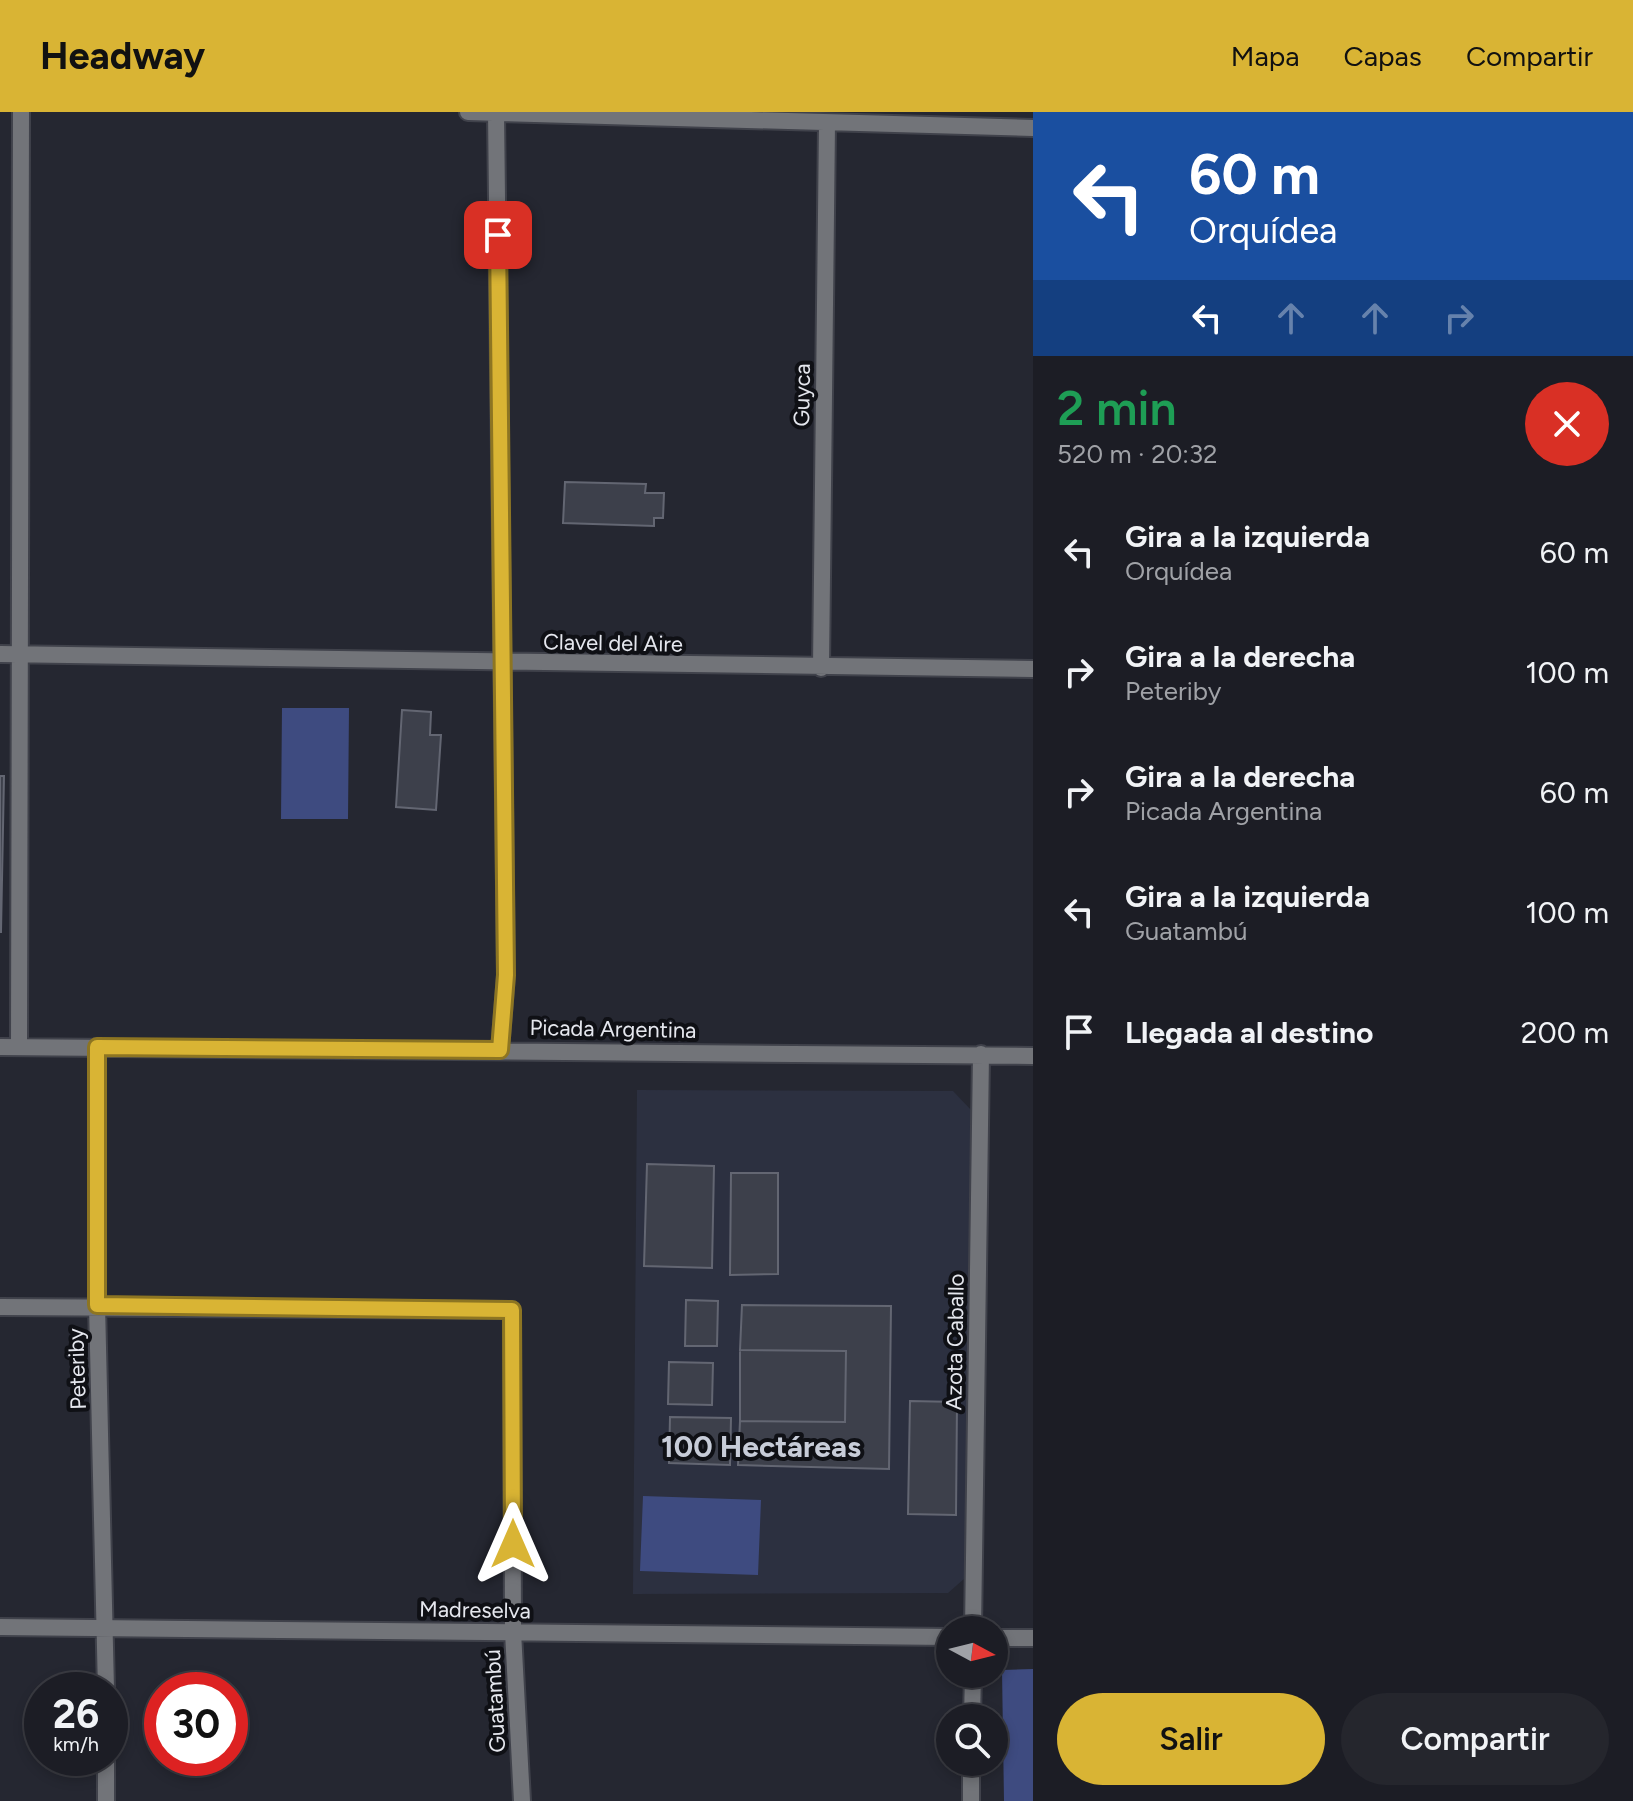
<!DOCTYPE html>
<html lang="es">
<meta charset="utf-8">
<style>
:root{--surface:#1c1d25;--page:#25262d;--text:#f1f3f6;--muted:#a0a2a7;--line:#3a3b42;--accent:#d9b434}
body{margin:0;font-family:Figtree,sans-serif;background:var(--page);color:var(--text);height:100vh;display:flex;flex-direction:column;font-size:30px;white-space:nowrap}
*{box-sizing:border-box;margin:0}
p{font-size:26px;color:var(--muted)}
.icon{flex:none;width:44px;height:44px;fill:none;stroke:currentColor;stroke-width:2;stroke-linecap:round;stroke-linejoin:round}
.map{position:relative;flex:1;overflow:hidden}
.panel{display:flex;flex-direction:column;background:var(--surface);width:600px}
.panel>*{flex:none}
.guide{background:#1a4fa0;color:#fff;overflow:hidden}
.needle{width:52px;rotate:97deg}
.fabs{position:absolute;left:936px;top:1504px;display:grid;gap:16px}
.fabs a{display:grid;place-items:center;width:72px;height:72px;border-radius:50%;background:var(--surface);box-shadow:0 4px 12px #0003,0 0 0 2px var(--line);font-size:40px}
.speed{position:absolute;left:24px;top:1560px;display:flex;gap:16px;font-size:40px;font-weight:700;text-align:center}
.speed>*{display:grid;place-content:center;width:104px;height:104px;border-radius:50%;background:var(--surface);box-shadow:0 4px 12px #0003,0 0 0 2px var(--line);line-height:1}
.speed small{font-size:20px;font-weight:400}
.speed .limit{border:12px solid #d22;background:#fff;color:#111}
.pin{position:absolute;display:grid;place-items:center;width:68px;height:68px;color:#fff;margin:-34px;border-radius:16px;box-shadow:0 4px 12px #0006}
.me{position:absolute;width:88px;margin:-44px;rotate:0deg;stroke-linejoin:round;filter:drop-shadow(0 0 6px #0008)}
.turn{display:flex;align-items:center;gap:28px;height:168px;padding:0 24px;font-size:36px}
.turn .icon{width:104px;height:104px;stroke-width:2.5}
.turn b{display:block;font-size:56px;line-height:68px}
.lanes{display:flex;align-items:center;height:76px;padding:0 24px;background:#0003;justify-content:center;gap:40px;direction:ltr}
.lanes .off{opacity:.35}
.round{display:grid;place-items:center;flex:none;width:84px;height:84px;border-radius:42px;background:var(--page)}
.head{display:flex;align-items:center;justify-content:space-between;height:136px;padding:0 24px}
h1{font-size:48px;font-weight:600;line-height:60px;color:#1e9e55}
.action{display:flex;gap:16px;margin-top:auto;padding:16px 24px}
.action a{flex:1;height:92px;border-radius:48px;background:var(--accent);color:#111;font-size:32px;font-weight:600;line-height:92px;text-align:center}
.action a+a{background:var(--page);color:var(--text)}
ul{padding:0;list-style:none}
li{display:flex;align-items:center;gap:24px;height:120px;padding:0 24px}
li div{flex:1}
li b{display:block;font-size:30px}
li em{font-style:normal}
header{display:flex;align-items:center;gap:48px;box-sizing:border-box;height:112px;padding:0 40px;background:var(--accent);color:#111}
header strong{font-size:38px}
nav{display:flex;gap:44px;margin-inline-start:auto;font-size:28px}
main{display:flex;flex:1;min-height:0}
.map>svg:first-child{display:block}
</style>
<header>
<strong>Headway</strong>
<nav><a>Mapa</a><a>Capas</a><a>Compartir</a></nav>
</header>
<main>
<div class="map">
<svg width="1033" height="1689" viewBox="0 0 1033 1689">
<rect width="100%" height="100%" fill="#252731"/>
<path fill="#2c3040" d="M637,978L953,979L972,999L965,1466L948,1481L633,1482Z"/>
<path fill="#3e4b80" d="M282,596H349L348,707H281Z
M643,1384L761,1388L758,1463L640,1459Z
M1033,1557V1689H1004L1002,1558Z"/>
<path fill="#3d404b" stroke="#636672" stroke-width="2" d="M565,370L646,372L645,381H664L663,406H654V414L563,411Z
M402,598L431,600L430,623H441L436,698L396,695Z
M0,664H4L1,820H0Z
M647,1052L714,1054L712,1156L644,1154Z
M731,1061H778V1162L730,1163Z
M686,1188L718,1189L717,1234H685Z
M742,1193L891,1194L889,1357L738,1353L740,1309L845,1310L846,1239L740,1238Z
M740,1238L846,1239L845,1310L740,1309Z
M669,1250L713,1251L712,1293L668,1292Z
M910,1289L957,1290L956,1403L908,1402Z
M670,1305L731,1306L730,1353L669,1351Z"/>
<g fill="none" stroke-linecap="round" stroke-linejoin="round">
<defs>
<path id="street" d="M468,0L1033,16
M496,0L506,863L500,938
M0,542L1033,557
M821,556L827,11
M0,935L1033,944
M19,935L21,0
M97,935V1193L106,1578
M0,1195L512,1198L513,1520L522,1689
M0,1515L950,1525
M973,1518L981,942
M994,1526H1033
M972,1606L973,1562
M106,1689V1646
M971,1689V1650"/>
</defs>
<use href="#street" stroke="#40424b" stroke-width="20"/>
<use href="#street" stroke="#727479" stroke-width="16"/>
</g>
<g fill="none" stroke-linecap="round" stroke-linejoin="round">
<defs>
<path id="route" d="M498,123L506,863L500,938L97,935V1193L512,1198L513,1432"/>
</defs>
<use href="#route" stroke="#8d7522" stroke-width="20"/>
<use href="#route" stroke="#d9b434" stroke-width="14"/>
</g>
<g text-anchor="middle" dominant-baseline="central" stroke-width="8" stroke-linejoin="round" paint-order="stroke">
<g font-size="22" fill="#e5e7ee" stroke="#0f1015">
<text transform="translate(802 283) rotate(-89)">Guyca</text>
<text transform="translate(613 531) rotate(1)">Clavel del Aire</text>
<text transform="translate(613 917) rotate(1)">Picada Argentina</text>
<text transform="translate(955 1230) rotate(-89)">Azota Caballo</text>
<text transform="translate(77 1257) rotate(-92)">Peteriby</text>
<text transform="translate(475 1498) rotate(1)">Madreselva</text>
<text transform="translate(495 1589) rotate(-93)">Guatambú</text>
</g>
<g font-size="30" font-weight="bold" fill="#c7ccd8" stroke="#0f1015">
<text x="761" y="1334">100 Hectáreas</text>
</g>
</g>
</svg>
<div class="fabs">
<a><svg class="needle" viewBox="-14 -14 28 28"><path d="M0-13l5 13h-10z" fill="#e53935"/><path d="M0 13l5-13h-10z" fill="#a0a2a7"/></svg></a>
<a><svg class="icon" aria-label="search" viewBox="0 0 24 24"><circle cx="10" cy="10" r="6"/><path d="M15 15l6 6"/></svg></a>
</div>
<div class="speed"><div>26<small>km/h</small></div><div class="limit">30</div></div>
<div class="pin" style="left:498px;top:123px;background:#d93025"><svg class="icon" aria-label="arrive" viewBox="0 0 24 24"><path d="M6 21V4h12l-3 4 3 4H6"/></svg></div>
<svg class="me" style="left:513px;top:1432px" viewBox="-20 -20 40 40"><path d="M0-17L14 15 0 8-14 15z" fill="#d9b434" stroke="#fff" stroke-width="4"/></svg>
</div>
<section class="panel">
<div class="guide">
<div class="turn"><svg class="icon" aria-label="left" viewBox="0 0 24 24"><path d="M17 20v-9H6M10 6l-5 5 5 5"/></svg><div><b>60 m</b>Orquídea</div></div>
<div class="lanes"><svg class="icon" aria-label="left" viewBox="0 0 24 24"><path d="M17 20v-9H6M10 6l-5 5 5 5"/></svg><svg class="icon off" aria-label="ahead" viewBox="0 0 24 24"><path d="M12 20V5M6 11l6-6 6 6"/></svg><svg class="icon off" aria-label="ahead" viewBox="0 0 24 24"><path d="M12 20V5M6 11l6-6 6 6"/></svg><svg class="icon off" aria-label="right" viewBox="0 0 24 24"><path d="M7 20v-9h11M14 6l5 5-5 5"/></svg></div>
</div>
<div class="head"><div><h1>2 min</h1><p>520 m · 20:32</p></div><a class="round" style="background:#d93025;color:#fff"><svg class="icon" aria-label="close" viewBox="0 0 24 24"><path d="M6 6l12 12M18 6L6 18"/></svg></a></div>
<ul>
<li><svg class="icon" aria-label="left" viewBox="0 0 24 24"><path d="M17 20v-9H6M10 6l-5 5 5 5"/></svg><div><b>Gira a la izquierda</b><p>Orquídea</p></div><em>60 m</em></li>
<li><svg class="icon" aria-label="right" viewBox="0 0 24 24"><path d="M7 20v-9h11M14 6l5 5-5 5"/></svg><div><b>Gira a la derecha</b><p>Peteriby</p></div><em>100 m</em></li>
<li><svg class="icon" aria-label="right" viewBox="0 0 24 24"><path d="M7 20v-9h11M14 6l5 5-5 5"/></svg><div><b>Gira a la derecha</b><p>Picada Argentina</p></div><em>60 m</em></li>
<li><svg class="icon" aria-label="left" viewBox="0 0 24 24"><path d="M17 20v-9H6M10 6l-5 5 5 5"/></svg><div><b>Gira a la izquierda</b><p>Guatambú</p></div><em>100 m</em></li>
<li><svg class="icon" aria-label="arrive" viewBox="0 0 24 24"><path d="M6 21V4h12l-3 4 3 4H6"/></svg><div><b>Llegada al destino</b></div><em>200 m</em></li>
</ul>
<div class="action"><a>Salir</a><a>Compartir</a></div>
</section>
</main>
